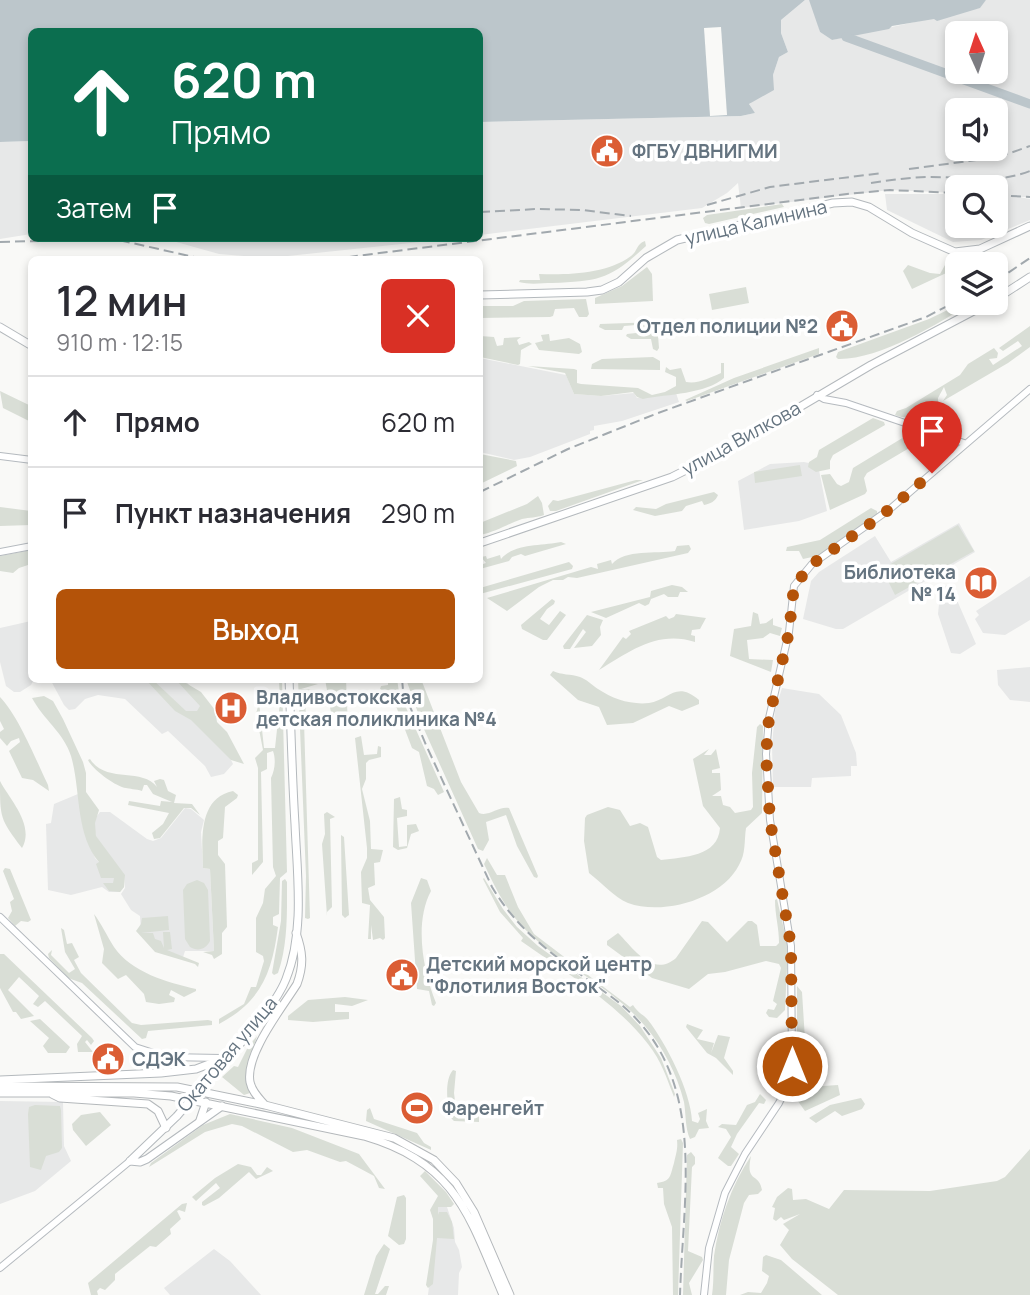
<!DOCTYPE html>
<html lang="ru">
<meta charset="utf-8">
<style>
:root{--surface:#fff;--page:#f2f2f3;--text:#2b2b33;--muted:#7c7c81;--line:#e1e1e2;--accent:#b45309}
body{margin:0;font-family:Manrope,sans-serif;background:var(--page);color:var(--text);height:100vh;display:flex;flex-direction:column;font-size:26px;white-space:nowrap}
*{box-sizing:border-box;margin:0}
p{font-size:23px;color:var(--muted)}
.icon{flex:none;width:38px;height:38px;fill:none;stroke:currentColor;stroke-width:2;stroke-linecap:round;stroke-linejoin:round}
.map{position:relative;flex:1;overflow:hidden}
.details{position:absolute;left:28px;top:256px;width:455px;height:427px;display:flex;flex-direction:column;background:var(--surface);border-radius:10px;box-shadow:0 4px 10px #0003}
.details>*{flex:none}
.top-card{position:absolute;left:28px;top:28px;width:455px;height:214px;border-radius:10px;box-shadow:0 4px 10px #0003;background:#0b6e4f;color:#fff;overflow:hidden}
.needle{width:46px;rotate:357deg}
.buttons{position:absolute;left:945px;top:21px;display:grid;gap:14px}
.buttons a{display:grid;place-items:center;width:63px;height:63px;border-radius:10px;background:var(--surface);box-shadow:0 4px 10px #0003;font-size:35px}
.pin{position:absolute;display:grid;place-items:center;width:60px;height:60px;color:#fff;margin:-72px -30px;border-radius:50% 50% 50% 0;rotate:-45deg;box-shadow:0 0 7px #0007}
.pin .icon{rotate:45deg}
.me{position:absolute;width:77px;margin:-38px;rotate:0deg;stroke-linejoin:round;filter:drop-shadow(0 0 5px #0008)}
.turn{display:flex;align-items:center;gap:24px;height:147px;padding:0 28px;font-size:32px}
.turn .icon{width:91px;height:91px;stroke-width:2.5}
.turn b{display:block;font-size:49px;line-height:60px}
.then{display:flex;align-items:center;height:66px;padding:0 28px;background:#0003;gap:14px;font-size:26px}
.round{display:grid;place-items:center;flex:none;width:74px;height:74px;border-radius:10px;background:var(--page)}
.summary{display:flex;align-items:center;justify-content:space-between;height:119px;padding:0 28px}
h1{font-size:42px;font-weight:600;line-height:52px}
.action{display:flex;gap:14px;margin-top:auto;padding:14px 28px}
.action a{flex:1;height:80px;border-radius:10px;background:var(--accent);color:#fff;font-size:28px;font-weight:600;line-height:80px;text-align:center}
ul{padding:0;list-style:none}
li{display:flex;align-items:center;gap:21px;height:91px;padding:0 28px;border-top:2px solid var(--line)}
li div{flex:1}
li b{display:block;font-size:26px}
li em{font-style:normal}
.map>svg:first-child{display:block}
</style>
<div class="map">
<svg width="1030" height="1295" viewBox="0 0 1030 1295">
<rect width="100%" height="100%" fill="#f9f9f7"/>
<path fill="#e7e8e8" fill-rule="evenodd" d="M805,0H809L813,6L820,32L832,40L979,8L986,0H1030V197H1019L1030,199V220L981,240L953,242L887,210L885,194H957V226H996V187H957V193L890,190L741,208L738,183L727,193L702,208L480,235V122L741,116L755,113L749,105L773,75L779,57L788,52L781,33V20ZM957,33H996V72H957ZM957,110H996V149H957Z
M31,141V234L0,239V142Z
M162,238H458L269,258L219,254Z
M480,358L566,375L574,394L601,396L634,393L637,398L676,393L679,402L622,421L594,426V430L590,431V434L530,457L514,460L480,452Z
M804,462L818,465L827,511L799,521L744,530L738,481L770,464Z
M959,523L975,552L843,629H836L803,619L811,581L819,572L875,536L891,562Z
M1030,576V620L1005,635L983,633L975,619L979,615L976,611Z
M950,584L976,644L960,654L951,653L938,614L939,604L936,590Z
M31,621L32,679H34L31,685L20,692H14L6,686L0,662V628Z
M1030,667V702L1010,700L998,685L997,670Z
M50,679H184L203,702L233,764L224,774L211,777L205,766L168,731L162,734L125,699L98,695L85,699L75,709L69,710L64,705Z
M782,688L819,694L841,715L856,753L857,766H851V776L812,778L811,787H773L772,746L775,711Z
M78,794L83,827L95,858L124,887L120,892H109L102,887L71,895L48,890L46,824L51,823L54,804Z
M185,808L191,809L204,820L201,832L203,868L210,869L214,951H185L183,957L160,949L141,933L140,916L131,910L121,894L125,888L124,875L96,837L93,821L100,812H110L147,839L153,841L161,838Z
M0,1101L63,1102L64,1146L71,1161L35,1191L0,1204Z
M432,1207H447L454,1228L455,1242L459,1250L462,1267L459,1273L458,1295H428L437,1219Z
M214,1249L230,1261L261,1295H170L164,1288Z"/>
<path fill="#d9ded6" d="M782,204L784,207L709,224L705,223L703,218L707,215Z
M645,241L646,246C610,279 601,281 552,283C542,283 530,285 519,282L520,280H540L539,274C568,275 607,274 631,256C638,251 636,244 645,241Z
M967,255H976L978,259L965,264H957V268L912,289L903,271L908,265L930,273L940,274L945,265L949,267L954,262Z
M647,267L652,274L653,301L595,304V298L622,286Z
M746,287L749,303L712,310L709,294Z
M586,299L589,314L587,317H579L574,308L555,309L553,316L550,317L480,318V306H513L524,301Z
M962,303H972C937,324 879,360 838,359L836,357L838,352L929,319Z
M657,322L659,348L657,351L653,349L651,339H631L626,336L627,334L636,333V325L624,326L622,330H605L599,327L600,324Z
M1030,326V347L1008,363L943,401L947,395L944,387L938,398V404C921,413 914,422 895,415L897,411L906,408L960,375L968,364L994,348L998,353L997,358L989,359L993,365L1022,346L1018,341L1003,351L999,348Z
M549,334L550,341L569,338L580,344L582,352L579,354L539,350L535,343L543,341L541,335Z
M480,336L494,337L497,346L503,345L504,338L521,337L517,340L519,345L529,342L532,344L521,350L520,364L518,365L480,357Z
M819,348V354L687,401L685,400L734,378Z
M653,357L660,361V370L591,369L592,364L602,359Z
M721,363H724V378C706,394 668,394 643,399L637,397L633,392L601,396L574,394L565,373L528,366L574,369L577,370V383L581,384L638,388L652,395L665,392L676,386V377L665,372L666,367L670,370L681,368L686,382C699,384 709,378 721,373Z
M0,391L31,406V422L3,408Z
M873,418L884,422L885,425L833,455L830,461V469L816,472L808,467L809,462L817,457L819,450Z
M909,434H920L928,437L867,473L864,478L867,491L865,494L830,510L821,475L830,474L837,484L841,486L849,482L853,468Z
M480,454L516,461L517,466L480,484Z
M800,465L802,476L755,483L754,472Z
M636,480H643L556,511H550L548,506L553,500L558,501Z
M714,492L718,495C716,501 710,504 704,505L702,501L686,506L682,511L655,516L633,510L636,507L656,509L666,504Z
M538,496L542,503L544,515C536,518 530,517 522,519C507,524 496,532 480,535V523L527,504Z
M0,507L31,511V525L0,526Z
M871,508L877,511V517L817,556L803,559L799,551H786L787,547L820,540Z
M958,525L974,551L895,595L882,569Z
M561,542L566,544L525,556L521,554L512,557L509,561L480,569V565L486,563L481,557L486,556L487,559L500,555L501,559C514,543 543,546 561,542Z
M689,545L691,549L688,553L577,578L568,577L563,580H553L539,587L507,611L487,598L591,567L598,569L597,564L611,560L612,564C625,549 656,554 675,551L677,546Z
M31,550V564L19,568L13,573L0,571V556Z
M569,562L573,566L572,569L480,594V588Z
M672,585L682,587L688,592H680L678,597H668L664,594L651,599L649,604L645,606L639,603L606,618L591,612L650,597L651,591Z
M552,599L555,601L554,604L547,609L540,619L549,625L560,611L566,615L547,640H543L522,629L521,625Z
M753,612L758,614L760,624L766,623L773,618V625L782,628L780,636L770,633L763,638L747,640L749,659L773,660L771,672L730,656L734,629L751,626Z
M676,614L706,618L700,629L692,630L691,635L695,636V642C658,630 630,651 599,670L623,637L626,639L631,634L629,631L666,616L669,619L674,617Z
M587,615L603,620L600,627L601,635L592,646L574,648L586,632L583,629L570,649H564L563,646Z
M553,671C561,675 571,674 580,677C586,679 592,685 598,689C613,699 631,705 649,703C669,700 676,680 699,700V704L682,711L669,706L633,723L607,725L599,707L578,700L550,675Z
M145,679H152L186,711H197L200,706L175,679H179L201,692L215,710L217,722L227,732L244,764L231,760L191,720L175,711Z
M279,679H282L287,872L280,878L279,914L273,917V925L278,927C272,972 262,1001 219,1024V1019L244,1004L251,987H256L264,961L263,956L256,952V918L263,903L265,889L276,876L273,867L271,778C275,770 276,759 273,751L267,753V769L261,772L263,862L252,875V863L258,860V768L255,758L263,750L256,714L259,702L264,748H275L280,702Z
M298,679H302L304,683L318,684L301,689L319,690L318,693L304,695L306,714H319L320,718L304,721L310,918L308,919L305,918L306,876Z
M325,679H346L348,727L337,728L333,724Z
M388,679H397L399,692L444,792L438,795L434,789L427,786L419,752L412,748L391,693L380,689L381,686L388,685Z
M406,679H421L461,782L479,813C489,817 498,806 509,808L538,876L537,878L534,877L517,846L506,815L486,822L489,840L483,851L478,849L423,727Z
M44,696L53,701L63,719L83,762L86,773V792L99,810L95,823L96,836L125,875L124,887L120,892L109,891L103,883H113L114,878H101L96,864L99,862C75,834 81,790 71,756C64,733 43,719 32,698Z
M0,697C19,717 36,760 48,785L49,791L33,780L22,778L9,751L20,742L19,738L11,741L7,746L0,738V732L4,729L0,721Z
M760,724L763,726L762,813L746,828C744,842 746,853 739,865C722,899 663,916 628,903C614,897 602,883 589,873L584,841L585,818L587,815L608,807L620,810L630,826L640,823L648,827L657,857L661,860C684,857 718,857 720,828L703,806L693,759L709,749L704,755H711L716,749L720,768L712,770V773H720L721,790L712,796H721L723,805L730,807L735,813L751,810L753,807L752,773L757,727Z
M361,736L364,755L377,754L378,746L381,747V757L369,760L366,763V779L362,789L370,821L371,849L383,850L380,862L374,863L375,885L368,888L370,900L384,917L385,938L383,940L380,938L373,940L371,925V939H368L370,905L362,903L361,872L367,858V848L355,738Z
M90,759C106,784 142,767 157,787L154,781L160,779L164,780L168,791L176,795L174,803L192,804L200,815L191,808H184L160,838L154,839L152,833L163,824L169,813L128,805L129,801L160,806L161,801L172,802L153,794L147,785H144L142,791C136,789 129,789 126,788C116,787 92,769 88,760Z
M0,781C10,800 35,825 22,848C0,819 0,818 0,781Z
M233,791L238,795L237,798L225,807L223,838L218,841V855L225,864L227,927L222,933V954L214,959L212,955L203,952L214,951L210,869L203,868C202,840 198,798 233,791Z
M400,797L402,809L407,810V816L397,818L399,847L407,846V825L416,824L419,831L411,834L407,848L398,850L393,847L394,799Z
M327,812L335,817L330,819L332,907L327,912V916L322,844L325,834L324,814Z
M341,835L344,837L349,915L345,918L342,915Z
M487,858L497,875H505L518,907L534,934L630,1007L633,1005C639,1014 643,1014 648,1020C666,1043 691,1092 692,1121L698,1123L700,1119L698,1113L707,1109L706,1121L709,1128L699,1129L695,1137L690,1139C685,1128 686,1114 684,1102C677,1074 663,1047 645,1026C610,984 556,964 520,924C504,906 494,885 484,864Z
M5,868L10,869L31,920L28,922L21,921L15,926L8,918L12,911L10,902L14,899L3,871Z
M421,878L427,880L431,891C414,923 423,971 436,1003L434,1006L432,1005L429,991L417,989L411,903Z
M484,878L503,909L517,927L538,946L621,1006L640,1026L661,1058L675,1094L674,1097C667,1079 661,1060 648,1044C617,1003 563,971 521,941L523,938L500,912L483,879Z
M285,879L287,882C287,913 288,944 278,973L274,975L272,973L281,921L282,881Z
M197,880L204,883L208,890L210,941C206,949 198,952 190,947L185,939L183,890L187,884Z
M777,899L788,947L785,1010L777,1018L769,1017L766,1013L768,1009L774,1010L777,1004L773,1001L781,968L779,964L766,961L725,972L708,974L689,989L652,978L607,945V941L618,933C634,949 653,978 676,958L702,921L708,922L727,942L748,921H752L757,925L760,946H776L779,943C779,928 775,915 775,900Z
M94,914C101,923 107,936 114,947C132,973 167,982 196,989V991L184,997L171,990L169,995L175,998L174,1002L159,1004L146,1002L144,994L126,975L118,979L102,963L104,949Z
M168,916L169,930L141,933H153L155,939L161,941L164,948L163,932H170L172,949L167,950L199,963L198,967L195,964L155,952L136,931L141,924L142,918Z
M61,928L64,930L67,944L72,943L79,957L74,960L81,973L132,1023L141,1025L208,1020L212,1021V1025L148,1031L146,1038L142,1039L82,983L68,978L49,958L48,954L52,950L51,955L69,973L75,969L65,952Z
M0,954H4L92,1038L94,1041L91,1045L87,1040L85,1042L93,1052H78L77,1044L82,1036L45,1001L38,1007L33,1004L39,996L19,977L8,990L34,1016L21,1019L16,1012H13L0,988Z
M797,986L802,992L808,1087L838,1085L840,1095L805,1111L792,1093L797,1062Z
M345,997L368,1000L352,1006L335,1004V1012H349V1019L313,1022L288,1020V1016L308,1000Z
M40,1019L70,1047L66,1053H48L43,1046L49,1038L30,1021Z
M687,1024L703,1030L697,1039L714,1043L711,1053L718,1035L730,1037L724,1058L733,1071V1075L716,1058L707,1053L686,1027Z
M257,1036L246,1073L250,1093L244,1095L222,1077L234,1066L238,1067L248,1047Z
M453,1070L456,1071L454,1093L455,1101L464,1108L479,1114V1122L454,1121L451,1118C447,1106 444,1080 453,1070Z
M760,1094L766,1100L764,1104L759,1103L737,1134L731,1147L739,1154L731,1166H728L718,1158L731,1137L726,1129L718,1127L722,1124L736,1125L747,1105L755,1102Z
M861,1098L865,1104L862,1109L842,1116L835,1111L816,1123L809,1118L830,1105Z
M35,1105L60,1106L61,1110L62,1148L59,1152L46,1156L41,1170L30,1167L28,1114L29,1107Z
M370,1108L374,1119L417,1133L424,1143L431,1147V1150L366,1121L367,1110Z
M100,1112L111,1125L86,1146L73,1130L72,1124L81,1115Z
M230,1114L292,1128L359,1154L385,1189L379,1188L374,1176L346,1161L340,1162L307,1150L293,1152L242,1126L232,1124L205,1132L149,1167L151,1163L203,1125Z
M681,1139L683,1143L678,1295H673L672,1227L664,1204L663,1188H658L657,1183C672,1181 670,1175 674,1163C676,1154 678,1149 677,1140Z
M1030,1149V1295H838L792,1259L780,1245L789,1230L783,1224L800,1214L784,1220L781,1217L776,1221L773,1219L775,1208L772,1207L777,1197L788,1188L792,1189L793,1200L806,1199L829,1209L844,1190L930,1191L997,1181L1005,1177Z
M691,1152L695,1157V1164L692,1167L688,1251L702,1257L703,1260L689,1283L692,1295H683L687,1155Z
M751,1156C745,1184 759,1172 762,1190L758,1194L749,1195L744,1203L729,1260L726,1295H712C714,1282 713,1269 714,1256C719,1221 731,1186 751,1156Z
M238,1164L251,1167L257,1175H261L267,1167L273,1171L256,1179L249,1172L219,1198L204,1206L202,1205V1202L220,1188L216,1183L196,1201L192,1197L215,1178Z
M425,1171L446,1192L454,1204L451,1207H438V1215L439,1212H447L452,1222L454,1239L437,1238L433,1284L428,1288L426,1285L433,1240V1219L430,1210L438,1196L420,1176Z
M404,1195L406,1198V1239L404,1244L399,1245L388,1236L397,1197Z
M187,1203L185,1212L179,1210L177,1211L181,1219L170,1229L171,1234L156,1247L150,1246L115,1274V1280L105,1290L100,1288L97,1291L98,1295H91L88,1283L182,1204Z
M384,1244L390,1249L375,1294H378L385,1286H389L386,1295H364L376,1256Z
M766,1255L781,1260L822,1295H740L748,1292L761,1293L767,1283L769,1276L762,1271L763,1257Z"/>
<path fill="#bcc6cb" d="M0,0H805L781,20V33L788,52L779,57L773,75L774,90L749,104L755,113L741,116L480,122V32H32L31,141L0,142Z
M809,0H986L980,8L937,21L934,19L892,26L889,29L832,40L820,32Z"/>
<path fill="#f9f9f7" d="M721,27L727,115L710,116L704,28Z"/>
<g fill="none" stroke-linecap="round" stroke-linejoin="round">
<path stroke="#bcc6cb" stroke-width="9" d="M846,37L1030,104"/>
<defs>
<path id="secondary" d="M817,395L824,399L846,403L964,443
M0,456L32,460
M0,552L32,546
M0,917L135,1047L166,1057L221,1058
M0,1268L130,1161
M704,1295L709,1248L725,1193L745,1154L779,1103L787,1087L792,1066L791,946L770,820L766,754L769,718L789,632L794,586L812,564L890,509L1030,389"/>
<path id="primary" d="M480,295L587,292L602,290L619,282L646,258L677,240L833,203L852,202L869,207L912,233L955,252L980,249L1030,226
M996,299L1030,277
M0,327L32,346
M480,543L672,477L732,447L871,365L989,303
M211,1076C233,1052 275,1008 286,979C305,932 297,873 295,824C292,776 291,727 289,679
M0,1080L161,1073L196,1069L230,1056
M130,1161L140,1162L147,1159L222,1106
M130,1161L177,1116"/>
<path id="trunk" d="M0,1086L177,1087L265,1105L394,1138L434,1160L456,1183L474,1212L510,1295
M0,1093H134L171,1096L364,1136C456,1163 469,1215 503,1295
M52,1094L60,1098L148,1104L158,1111L166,1128
M265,1105C259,1098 252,1092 250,1082C245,1054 282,1008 297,984C304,965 303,952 296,933
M200,1120L206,1102"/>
</defs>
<use href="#secondary" stroke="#b5babf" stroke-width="8"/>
<use href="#primary" stroke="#b4b9bd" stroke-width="9"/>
<use href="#trunk" stroke="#b4b8bb" stroke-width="9"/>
<use href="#secondary" stroke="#fff" stroke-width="6"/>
<use href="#primary" stroke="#fff" stroke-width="7"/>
<use href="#trunk" stroke="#fff" stroke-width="7"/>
<path stroke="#a2a9ae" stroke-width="2" stroke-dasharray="10 5" stroke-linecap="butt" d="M909,169L999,157L1030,146
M871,183C891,180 911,177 931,177C966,177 997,184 1030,171
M996,195L1030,197
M707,205L770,187L882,173
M480,212L537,209L582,210L631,216
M0,242L114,239L203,259
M333,259L847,194L890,190L957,193
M996,281L1030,258
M480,492L568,449L658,413L926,317L957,301
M402,679L403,690L426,745L492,887C523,939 566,963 613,998C710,1071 683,1190 680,1295"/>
<defs>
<path id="primary-bridge" d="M177,1116L211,1076"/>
</defs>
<use href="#primary-bridge" stroke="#b4b9bd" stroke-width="9" stroke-linecap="butt"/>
<use href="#primary-bridge" stroke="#fff" stroke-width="7"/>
</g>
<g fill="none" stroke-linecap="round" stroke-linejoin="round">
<path stroke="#b45309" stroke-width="12" stroke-dasharray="0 21.6" d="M792,1066L791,946L770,820L766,754L769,718L789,632L794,586L812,564L880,517L932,473"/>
</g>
<defs>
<symbol id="civic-disc" viewBox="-11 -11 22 22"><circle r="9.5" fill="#db5d34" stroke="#fff"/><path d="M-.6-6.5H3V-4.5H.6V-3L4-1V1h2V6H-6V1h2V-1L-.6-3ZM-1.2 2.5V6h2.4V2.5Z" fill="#fff"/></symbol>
<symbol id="library-disc" viewBox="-11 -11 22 22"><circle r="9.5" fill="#db5d34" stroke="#fff"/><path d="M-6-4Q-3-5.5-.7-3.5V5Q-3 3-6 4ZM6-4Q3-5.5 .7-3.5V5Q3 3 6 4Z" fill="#fff"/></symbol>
<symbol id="hospital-disc" viewBox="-11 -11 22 22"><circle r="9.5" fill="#db5d34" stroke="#fff"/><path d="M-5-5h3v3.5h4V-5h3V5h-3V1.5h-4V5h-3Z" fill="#fff"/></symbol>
<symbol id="stadium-disc" viewBox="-11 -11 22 22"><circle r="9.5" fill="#db5d34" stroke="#fff"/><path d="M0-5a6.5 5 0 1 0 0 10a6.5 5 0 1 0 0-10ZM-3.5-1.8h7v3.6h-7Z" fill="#fff"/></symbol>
</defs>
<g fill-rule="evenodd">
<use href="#civic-disc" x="588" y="132" width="38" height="38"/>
<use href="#civic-disc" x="823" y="307" width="38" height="38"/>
<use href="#library-disc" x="962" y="564" width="38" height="38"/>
<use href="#hospital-disc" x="212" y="689" width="38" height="38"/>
<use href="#civic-disc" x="383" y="956" width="38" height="38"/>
<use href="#civic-disc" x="89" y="1040" width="38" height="38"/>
<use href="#stadium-disc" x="398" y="1089" width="38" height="38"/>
</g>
<g text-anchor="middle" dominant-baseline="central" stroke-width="7" stroke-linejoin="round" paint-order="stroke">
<g font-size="19" font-weight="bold" fill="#657480" stroke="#fff" text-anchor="start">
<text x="632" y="151">ФГБУ ДВНИГМИ</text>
<text x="818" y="326" text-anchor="end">Отдел полиции №2</text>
<text x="956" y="572" text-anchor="end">Библиотека<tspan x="956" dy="22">№ 14</tspan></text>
<text x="256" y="697">Владивостокская<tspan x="256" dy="22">детская поликлиника №4</tspan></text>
<text x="426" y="964">Детский морской центр<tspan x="426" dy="22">"Флотилия Восток"</tspan></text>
<text x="132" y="1059">СДЭК</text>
<text x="442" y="1108">Фаренгейт</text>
</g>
<g font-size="19" fill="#657480" stroke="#fff">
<text transform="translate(756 222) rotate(-13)">улица Калинина</text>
<text transform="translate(741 438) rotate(-29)">улица Вилкова</text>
<text transform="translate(227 1054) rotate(-50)">Окатовая улица</text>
</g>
</g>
</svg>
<div class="buttons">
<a><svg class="needle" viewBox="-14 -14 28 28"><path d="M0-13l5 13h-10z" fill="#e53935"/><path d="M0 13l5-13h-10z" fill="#7c7c81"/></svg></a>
<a><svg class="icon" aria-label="sound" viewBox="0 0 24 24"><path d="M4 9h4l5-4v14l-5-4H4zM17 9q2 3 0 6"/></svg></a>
<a><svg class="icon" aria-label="search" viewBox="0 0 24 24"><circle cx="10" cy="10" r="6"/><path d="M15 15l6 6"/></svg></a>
<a><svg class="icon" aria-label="layers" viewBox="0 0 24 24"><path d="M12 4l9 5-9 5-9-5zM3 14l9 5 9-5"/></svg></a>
</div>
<div class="pin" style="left:932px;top:473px;background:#d93025"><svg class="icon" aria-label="arrive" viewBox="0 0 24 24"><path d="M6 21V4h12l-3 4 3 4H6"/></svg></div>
<svg class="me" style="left:792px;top:1066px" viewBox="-20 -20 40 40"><circle r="17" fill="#b45309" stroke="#fff" stroke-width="3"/><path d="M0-11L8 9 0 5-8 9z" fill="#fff"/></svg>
<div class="top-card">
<div class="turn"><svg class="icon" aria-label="ahead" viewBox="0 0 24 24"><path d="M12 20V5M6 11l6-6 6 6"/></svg><div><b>620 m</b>Прямо</div></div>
<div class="then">Затем<svg class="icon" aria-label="arrive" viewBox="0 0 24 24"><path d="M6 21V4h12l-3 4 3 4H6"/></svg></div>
</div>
<section class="details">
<div class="summary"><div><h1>12 мин</h1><p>910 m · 12:15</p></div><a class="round" style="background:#d93025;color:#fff"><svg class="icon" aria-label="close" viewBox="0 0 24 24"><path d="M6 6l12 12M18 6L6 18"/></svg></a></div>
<ul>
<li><svg class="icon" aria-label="ahead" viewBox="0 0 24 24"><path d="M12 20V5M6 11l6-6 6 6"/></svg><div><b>Прямо</b></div><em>620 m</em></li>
<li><svg class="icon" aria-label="arrive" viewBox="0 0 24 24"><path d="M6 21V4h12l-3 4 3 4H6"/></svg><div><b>Пункт назначения</b></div><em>290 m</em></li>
</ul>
<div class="action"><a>Выход</a></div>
</section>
</div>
